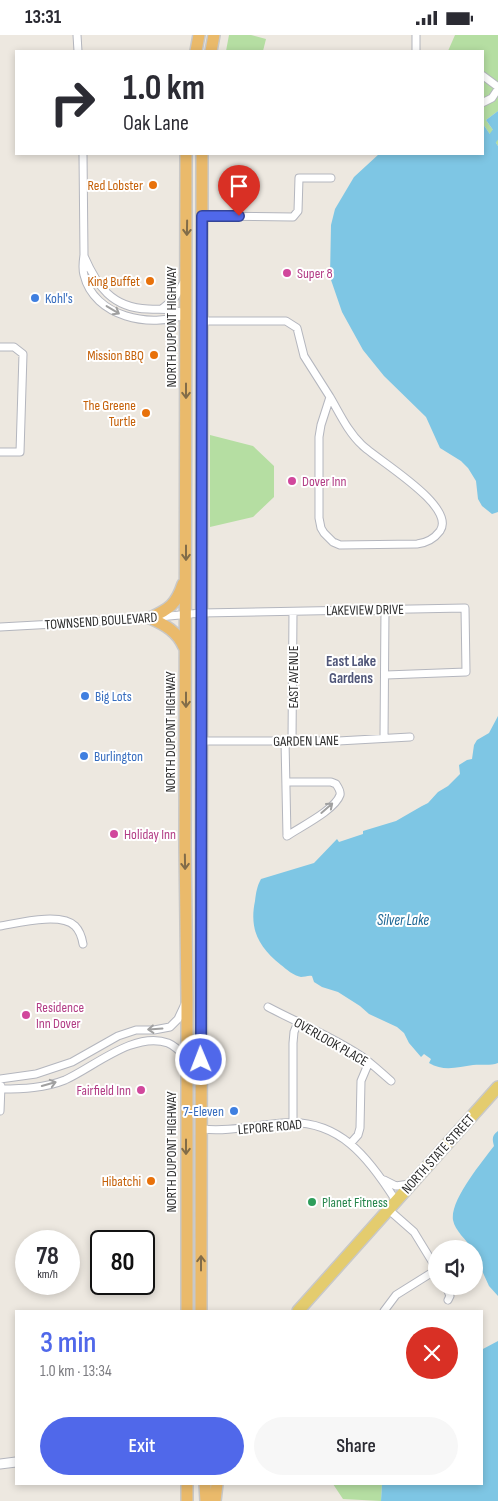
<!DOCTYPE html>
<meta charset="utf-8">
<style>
:root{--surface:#fff;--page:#f7f7f7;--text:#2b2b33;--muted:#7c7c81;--accent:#5068ea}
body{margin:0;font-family:"Sofia Sans Condensed",sans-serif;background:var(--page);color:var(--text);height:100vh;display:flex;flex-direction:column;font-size:19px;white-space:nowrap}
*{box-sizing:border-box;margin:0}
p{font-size:16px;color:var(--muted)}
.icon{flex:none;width:28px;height:28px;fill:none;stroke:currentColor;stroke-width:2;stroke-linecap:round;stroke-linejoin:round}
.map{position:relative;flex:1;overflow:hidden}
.sheet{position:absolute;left:15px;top:1275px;width:468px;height:175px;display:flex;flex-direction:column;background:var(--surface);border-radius:0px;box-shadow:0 2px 8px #0003}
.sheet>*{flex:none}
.hud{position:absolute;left:15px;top:15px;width:469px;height:105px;border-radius:0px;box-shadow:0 2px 8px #0003;background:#fff;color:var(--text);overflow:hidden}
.buttons{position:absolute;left:428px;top:1205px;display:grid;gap:10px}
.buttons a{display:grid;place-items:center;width:55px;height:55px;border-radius:50%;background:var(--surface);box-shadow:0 2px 8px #0003;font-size:25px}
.speed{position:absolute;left:15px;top:1195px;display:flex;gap:10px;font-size:25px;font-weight:700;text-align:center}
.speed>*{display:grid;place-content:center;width:65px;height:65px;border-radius:50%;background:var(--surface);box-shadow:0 2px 8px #0003;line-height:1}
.speed small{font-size:12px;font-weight:400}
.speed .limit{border:2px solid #111;border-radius:8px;background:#fff;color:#111}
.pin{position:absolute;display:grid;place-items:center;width:42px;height:42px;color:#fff;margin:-51px -21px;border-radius:50% 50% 50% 0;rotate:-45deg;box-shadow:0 0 5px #0007}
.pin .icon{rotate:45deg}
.me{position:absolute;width:55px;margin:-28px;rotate:359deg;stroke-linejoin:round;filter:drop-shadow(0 0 4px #0008)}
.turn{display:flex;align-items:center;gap:18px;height:105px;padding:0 25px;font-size:22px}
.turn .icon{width:65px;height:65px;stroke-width:2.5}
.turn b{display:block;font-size:35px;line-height:42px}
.round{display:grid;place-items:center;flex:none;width:52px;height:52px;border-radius:26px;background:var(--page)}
.head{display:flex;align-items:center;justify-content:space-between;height:85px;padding:0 25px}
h1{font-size:30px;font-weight:600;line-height:38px;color:var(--accent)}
.cta{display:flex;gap:10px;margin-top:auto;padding:10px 25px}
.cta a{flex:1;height:58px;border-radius:30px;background:var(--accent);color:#fff;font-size:20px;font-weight:600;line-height:58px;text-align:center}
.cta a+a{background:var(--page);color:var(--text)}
.status{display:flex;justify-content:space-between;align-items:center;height:35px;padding:0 25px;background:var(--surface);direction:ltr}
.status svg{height:14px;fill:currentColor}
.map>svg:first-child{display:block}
</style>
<div class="status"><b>13:31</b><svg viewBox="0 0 49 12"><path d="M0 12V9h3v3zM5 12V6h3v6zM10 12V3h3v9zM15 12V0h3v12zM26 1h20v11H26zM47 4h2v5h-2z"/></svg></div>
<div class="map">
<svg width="498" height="1466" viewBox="0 0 498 1466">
<rect width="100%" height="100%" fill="#ede8e0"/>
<path fill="#b5dea2" d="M229,0H251L266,4L263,16H226Z
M455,0H498V76L486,85L498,102V111L483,89L482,16H448Z
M210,400L253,411L274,431V462L253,482L210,492Z
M333,1449H382L381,1466L343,1464Z"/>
<path fill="#7ec6e4" d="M498,76V102L486,85Z
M483,89L498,111V477L492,479L482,471L478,464L476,446L468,433L461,426L440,413L426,382L384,341L363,315L342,277L330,242L331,190L335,174L354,142L379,119H482Z
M498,681V1028C490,1031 482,1029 473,1030C458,1032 444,1037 429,1028L431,1024L424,1019L421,1022L409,1008L404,998L397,992L369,979L360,971L338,957L322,952L314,947L312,941C309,940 304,942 301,942C294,941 286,934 281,930C259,912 249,895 255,866C256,858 257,851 261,844L314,828L337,804L339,807L363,799V796L396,786L422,771L428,768L438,757L448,751L460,739L459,730L467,725L472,724L474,710L477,705L489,698Z
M498,1096V1261L489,1251L474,1218V1214H472C466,1204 455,1196 453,1185C450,1165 482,1127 494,1111C492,1104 492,1100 498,1096Z
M498,1306V1466H381L382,1449H481V1315Z"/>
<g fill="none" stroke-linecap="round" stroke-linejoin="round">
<path stroke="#7ec6e4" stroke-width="10" d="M482,118L498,96"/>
<defs>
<path id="minor" d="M77,0L78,16
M416,0V16
M482,40L498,52
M482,68L492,63L498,54
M83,119L84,220C83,227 82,233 84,240C94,282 151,294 186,279
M201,181L293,182L298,176L299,143H331
M84,221C97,251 112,273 148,274C163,275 171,273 186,279
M163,273L174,264L184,247
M202,286H286L297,293L304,321L330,362
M0,312H14L23,319L20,417H0
M330,362C340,379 348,397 362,410C377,425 457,471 440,496C434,504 426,508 417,509L340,510L333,507L324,498L321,493L319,483V402L321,390Z
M0,592L127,585L201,578L465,573L466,637L386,640
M384,703L385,575
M201,706H338L410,702
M285,706L287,801
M292,706L293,577
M286,747H331L336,749C338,752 341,756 340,760C335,775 300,792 287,801
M0,891C18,888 61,877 75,891C80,896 82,903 83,909
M268,972C300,989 334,1002 364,1023C373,1030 382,1038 391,1046
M0,1044L36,1039L72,1027L118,1001L136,995H154L170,992L178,984L185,969
M1,1054C23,1054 45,1053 65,1045C94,1032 134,996 168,1008C175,1011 181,1017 186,1022
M0,1076L1,1051
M293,1088V1008L294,997L298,987
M202,1094C229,1097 255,1090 282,1088C339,1083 369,1123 396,1166
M350,1109L358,1100L360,1093L361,1046L369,1027
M384,1145L396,1151L409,1149
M389,1175L414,1197L436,1233
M446,1251L450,1261L448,1265
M384,1276L396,1260L436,1235"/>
<path id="tertiary" d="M0,1429L16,1427"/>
<path id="primary" d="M298,1276L498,1052"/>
<path id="trunk" d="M196,16L199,0
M211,16L214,0
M186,119L185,812L187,964V1276
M150,583C169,574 176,570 183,549
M150,583C165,590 177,596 184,612
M201,1276L202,119
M187,1449V1466
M205,1449L206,1466
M215,1466L217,1449"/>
</defs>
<use href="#minor" stroke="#b4b6be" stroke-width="9"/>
<use href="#tertiary" stroke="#b4b6be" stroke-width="11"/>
<use href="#primary" stroke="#c8c8c8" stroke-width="14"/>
<use href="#trunk" stroke="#c8c8c8" stroke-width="14"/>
<use href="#minor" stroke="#fff" stroke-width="7"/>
<use href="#tertiary" stroke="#fff" stroke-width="9"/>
<use href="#primary" stroke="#e4cc6e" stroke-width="11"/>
<use href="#trunk" stroke="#eaba6b" stroke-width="11"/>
</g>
<defs><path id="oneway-shaft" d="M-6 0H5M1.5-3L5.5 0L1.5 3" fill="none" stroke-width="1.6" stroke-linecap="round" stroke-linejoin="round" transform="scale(1.25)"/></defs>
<g stroke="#826c48">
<use href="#oneway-shaft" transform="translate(187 193) rotate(91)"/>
<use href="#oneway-shaft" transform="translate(186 356) rotate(90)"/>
<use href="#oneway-shaft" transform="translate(186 518) rotate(90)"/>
<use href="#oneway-shaft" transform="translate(186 665) rotate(90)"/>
<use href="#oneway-shaft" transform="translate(185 827) rotate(89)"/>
<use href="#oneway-shaft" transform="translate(186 1112) rotate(90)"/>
<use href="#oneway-shaft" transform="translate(201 1228) rotate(-90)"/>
</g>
<g stroke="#a0a0a0">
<use href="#oneway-shaft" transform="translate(113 275) rotate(31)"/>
<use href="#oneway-shaft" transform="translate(327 773) rotate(-41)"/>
<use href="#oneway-shaft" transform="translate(155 994) rotate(176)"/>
<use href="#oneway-shaft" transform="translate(49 1049) rotate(-16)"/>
</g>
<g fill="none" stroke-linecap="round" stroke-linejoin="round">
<defs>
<path id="route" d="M201,1025L202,181H239"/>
</defs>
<use href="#route" stroke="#344498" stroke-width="12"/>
<use href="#route" stroke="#5068ea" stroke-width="9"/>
</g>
<g fill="#e8710a" stroke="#fff" stroke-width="2">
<circle cx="153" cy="150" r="5"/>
<circle cx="150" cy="246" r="5"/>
<circle cx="154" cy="320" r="5"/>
<circle cx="146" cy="378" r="5"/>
<circle cx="151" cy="1146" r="5"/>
</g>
<g fill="#d1479c" stroke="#fff" stroke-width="2">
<circle cx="287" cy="238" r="5"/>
<circle cx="292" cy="446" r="5"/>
<circle cx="114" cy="799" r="5"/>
<circle cx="26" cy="980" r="5"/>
<circle cx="141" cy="1055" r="5"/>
</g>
<g fill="#3f7fe0" stroke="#fff" stroke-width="2">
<circle cx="35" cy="263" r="5"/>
<circle cx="85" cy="661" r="5"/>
<circle cx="84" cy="721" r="5"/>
<circle cx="234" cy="1076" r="5"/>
</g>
<circle fill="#2e9e5b" stroke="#fff" stroke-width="2" cx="312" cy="1167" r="5"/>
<g text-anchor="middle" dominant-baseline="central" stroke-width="4" stroke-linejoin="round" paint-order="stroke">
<g font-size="14" fill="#c56008" stroke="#fff" text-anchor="end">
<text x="143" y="150">Red Lobster</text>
<text x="140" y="246">King Buffet</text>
<text x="144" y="320">Mission BBQ</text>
<text x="136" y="370">The Greene<tspan x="136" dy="16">Turtle</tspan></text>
<text x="141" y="1146">Hibatchi</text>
</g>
<g font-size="14" fill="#b23c85" stroke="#fff" text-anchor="start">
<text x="297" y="238">Super 8</text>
<text x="302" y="446">Dover Inn</text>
<text x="124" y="799">Holiday Inn</text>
<text x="36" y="972">Residence<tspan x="36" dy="16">Inn Dover</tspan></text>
<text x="131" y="1055" text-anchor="end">Fairfield Inn</text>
</g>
<g font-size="14" fill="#366cbe" stroke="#fff" text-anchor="start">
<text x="45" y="263">Kohl's</text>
<text x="95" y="661">Big Lots</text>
<text x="94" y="721">Burlington</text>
<text x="224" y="1076" text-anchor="end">7-Eleven</text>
</g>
<g font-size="14" fill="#2c2c2c" stroke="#fff">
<text transform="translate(171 292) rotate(-90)">NORTH DUPONT HIGHWAY</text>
<text transform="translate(365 575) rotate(-1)">LAKEVIEW DRIVE</text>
<text transform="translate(101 586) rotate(-4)">TOWNSEND BOULEVARD</text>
<text transform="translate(293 642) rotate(-90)">EAST AVENUE</text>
<text transform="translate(170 697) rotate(-90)">NORTH DUPONT HIGHWAY</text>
<text transform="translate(306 706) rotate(-1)">GARDEN LANE</text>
<text transform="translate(331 1007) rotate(30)">OVERLOOK PLACE</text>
<text transform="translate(270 1092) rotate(-5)">LEPORE ROAD</text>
<text transform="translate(171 1117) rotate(-90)">NORTH DUPONT HIGHWAY</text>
<text transform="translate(438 1119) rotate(-48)">NORTH STATE STREET</text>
</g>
<g font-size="14" fill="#27864d" stroke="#fff" text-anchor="start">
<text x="322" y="1167">Planet Fitness</text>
</g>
<g font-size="15" font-weight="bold" fill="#505679" stroke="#fff">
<text x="351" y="626">East Lake<tspan x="351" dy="17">Gardens</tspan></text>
</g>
<g font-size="15" font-style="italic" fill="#1a6593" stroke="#fff">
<text x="403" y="885">Silver Lake</text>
</g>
</g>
</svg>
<div class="buttons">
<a><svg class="icon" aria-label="sound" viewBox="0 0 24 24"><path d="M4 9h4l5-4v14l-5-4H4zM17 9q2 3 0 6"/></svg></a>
</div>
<div class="speed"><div>78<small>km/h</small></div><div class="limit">80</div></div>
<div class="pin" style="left:239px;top:181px;background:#d93025"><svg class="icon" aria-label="arrive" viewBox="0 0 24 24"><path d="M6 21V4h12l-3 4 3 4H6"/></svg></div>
<svg class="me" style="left:201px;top:1025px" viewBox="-20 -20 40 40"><circle r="17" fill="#5068ea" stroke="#fff" stroke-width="3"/><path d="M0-11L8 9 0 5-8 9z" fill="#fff"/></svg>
<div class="hud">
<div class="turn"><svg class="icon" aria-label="right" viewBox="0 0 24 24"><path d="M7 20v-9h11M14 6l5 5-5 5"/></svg><div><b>1.0 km</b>Oak Lane</div></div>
</div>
<section class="sheet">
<div class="head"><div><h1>3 min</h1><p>1.0 km · 13:34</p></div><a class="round" style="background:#d93025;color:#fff"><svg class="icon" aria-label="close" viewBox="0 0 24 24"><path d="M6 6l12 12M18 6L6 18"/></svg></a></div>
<div class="cta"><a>Exit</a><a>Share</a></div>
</section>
</div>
